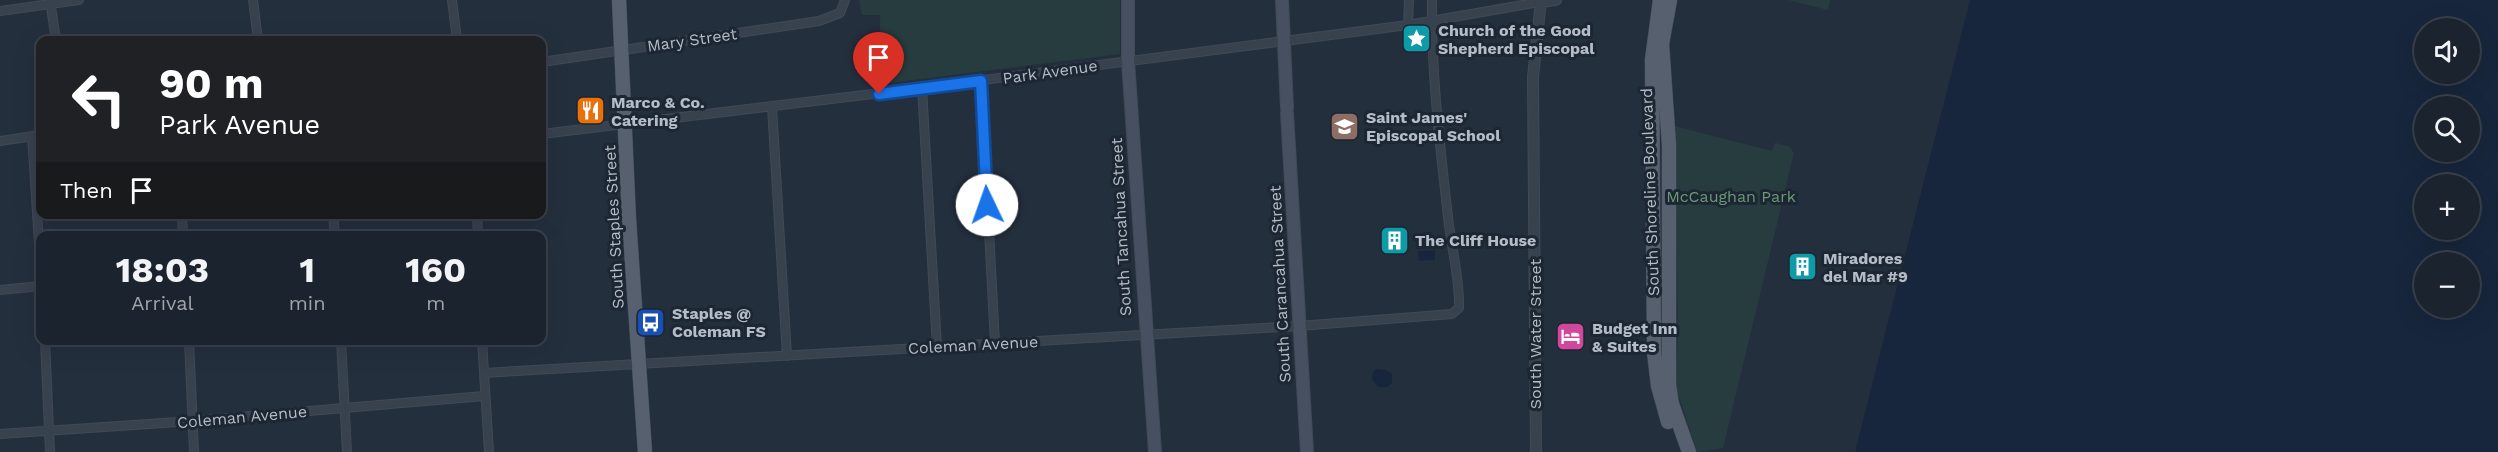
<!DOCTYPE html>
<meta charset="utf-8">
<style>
:root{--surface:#1b232e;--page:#282f3a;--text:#f1f3f6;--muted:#a0a4aa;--line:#39404a}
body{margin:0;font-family:"Work Sans",sans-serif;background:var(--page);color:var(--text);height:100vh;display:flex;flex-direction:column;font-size:22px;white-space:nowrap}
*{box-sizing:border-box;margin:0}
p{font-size:20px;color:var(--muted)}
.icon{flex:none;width:33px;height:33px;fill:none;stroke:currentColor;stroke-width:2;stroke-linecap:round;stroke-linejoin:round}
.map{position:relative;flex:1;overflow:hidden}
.sheet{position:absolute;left:36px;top:231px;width:510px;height:114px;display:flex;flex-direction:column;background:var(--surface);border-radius:12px;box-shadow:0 6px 24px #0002,0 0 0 2px var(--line)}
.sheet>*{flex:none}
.top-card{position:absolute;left:36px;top:36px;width:510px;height:183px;border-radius:12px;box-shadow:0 6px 24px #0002,0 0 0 2px var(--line);background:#202124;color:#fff;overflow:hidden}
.fabs{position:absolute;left:2414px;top:18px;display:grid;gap:12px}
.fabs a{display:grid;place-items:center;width:66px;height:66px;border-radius:50%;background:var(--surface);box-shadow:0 6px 24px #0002,0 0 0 2px var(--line);font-size:30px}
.pin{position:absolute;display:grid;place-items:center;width:51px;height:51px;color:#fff;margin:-62px -26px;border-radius:50% 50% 50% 0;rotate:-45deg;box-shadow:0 0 6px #0007}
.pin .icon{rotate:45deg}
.me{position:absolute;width:66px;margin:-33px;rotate:357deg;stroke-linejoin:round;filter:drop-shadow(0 0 4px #0008)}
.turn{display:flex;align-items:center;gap:21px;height:126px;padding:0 24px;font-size:27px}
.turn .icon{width:78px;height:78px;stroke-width:2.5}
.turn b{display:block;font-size:42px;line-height:51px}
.then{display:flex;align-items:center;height:57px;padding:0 24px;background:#0003;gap:12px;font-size:22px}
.eta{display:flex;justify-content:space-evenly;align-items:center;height:102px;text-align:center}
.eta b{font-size:36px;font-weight:700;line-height:42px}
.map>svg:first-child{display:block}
</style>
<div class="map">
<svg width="2498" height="452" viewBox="0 0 2498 452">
<rect width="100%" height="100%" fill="#242f3e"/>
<path fill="#263c3f" d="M859,0H1120V54L881,84L880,15H862Z
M1788,0H1830L1828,10Z
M1675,126L1772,151L1775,143L1789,146L1794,153L1723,448L1697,452L1676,388L1678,328Z"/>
<path fill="#17263c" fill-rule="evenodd" d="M1970,0H2498V452H1855ZM2424,28H2469V74H2424ZM2424,106H2469V152H2424ZM2424,184H2469V230H2424ZM2424,262H2469V308H2424Z
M1435,250V260L1419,261L1418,251Z
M1377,369L1386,370L1392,374V383L1387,387H1378L1372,379L1373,372Z"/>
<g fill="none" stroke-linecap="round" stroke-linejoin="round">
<defs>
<path id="minor" d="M50,0L56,40
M253,0L258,40
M452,0L457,40
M0,11L79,0
M1408,25L1409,0
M542,62L819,21L840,13L845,0
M981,81L995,343
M922,88L937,347
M772,107L787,356
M542,134L922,88L1408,25L1540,2
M32,136L40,259
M0,141L40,135
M182,214L183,236
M333,214L335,236
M477,214L478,236
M0,290L40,286
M45,340L50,452
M189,340L194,452
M341,340L347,452
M482,340L489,452
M484,373L1299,326L1452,314L1459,308C1460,278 1451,247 1448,217C1440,145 1431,72 1432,0
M0,434L193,421L484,396"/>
<path id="tertiary" d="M1540,2L1556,0
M1536,452L1533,77L1541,0"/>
<path id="secondary" d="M1128,0V61L1155,452
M1282,0L1287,108
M1287,113L1307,452"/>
<path id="primary" d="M619,0L629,219L645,452
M1660,0L1652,60L1654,352L1658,386L1668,422
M1670,0L1662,44L1669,145V385L1672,404L1689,452"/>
</defs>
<use href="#minor" stroke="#414a57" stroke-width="10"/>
<use href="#tertiary" stroke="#414a57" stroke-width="12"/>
<use href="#secondary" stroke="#414a57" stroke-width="14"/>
<use href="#primary" stroke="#414a57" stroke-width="15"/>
<use href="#minor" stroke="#38414e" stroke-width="8"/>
<use href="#tertiary" stroke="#38414e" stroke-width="10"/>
<use href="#secondary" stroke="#465061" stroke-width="12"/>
<use href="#primary" stroke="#56606e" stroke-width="14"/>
</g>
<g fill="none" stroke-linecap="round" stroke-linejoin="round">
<defs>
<path id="route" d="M879,94L981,81L987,205"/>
</defs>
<use href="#route" stroke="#114b97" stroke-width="15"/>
<use href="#route" stroke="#1a73e8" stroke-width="10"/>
</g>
<defs>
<symbol id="sight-square" viewBox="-11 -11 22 22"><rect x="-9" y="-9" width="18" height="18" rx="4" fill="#0f9aa8" stroke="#1d2633"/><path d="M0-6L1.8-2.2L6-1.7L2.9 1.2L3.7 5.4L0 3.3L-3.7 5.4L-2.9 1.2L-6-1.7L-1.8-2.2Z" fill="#fff"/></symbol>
<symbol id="restaurant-square" viewBox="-11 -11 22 22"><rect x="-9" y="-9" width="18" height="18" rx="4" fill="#e8710a" stroke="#1d2633"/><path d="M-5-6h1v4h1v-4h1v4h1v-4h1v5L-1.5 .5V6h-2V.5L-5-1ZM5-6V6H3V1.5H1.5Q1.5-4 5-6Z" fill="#fff"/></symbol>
<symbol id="school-square" viewBox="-11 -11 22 22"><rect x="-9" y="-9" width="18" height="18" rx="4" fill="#8d6e63" stroke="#1d2633"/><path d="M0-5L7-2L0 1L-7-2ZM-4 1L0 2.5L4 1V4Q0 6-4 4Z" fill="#fff"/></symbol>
<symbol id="building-square" viewBox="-11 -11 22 22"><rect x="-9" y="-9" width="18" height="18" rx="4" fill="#0f9aa8" stroke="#1d2633"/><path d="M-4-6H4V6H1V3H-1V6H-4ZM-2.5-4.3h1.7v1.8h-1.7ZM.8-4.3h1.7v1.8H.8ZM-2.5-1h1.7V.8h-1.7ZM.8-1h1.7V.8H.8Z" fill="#fff"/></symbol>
<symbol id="bus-square" viewBox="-11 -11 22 22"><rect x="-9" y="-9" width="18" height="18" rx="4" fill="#1a4fb4" stroke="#1d2633"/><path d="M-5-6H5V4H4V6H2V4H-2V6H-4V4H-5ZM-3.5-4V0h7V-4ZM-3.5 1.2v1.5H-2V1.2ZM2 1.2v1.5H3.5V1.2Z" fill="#fff"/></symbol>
<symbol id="hotel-square" viewBox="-11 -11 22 22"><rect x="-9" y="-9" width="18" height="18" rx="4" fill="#d1479c" stroke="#1d2633"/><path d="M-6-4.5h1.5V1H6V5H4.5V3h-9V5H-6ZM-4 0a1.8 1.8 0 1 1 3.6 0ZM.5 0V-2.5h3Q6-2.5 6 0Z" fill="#fff"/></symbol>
</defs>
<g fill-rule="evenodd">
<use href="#sight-square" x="1400" y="22" width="33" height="33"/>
<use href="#restaurant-square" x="574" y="94" width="33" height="33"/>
<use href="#school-square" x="1328" y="110" width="33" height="33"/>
<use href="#building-square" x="1378" y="224" width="33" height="33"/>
<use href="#building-square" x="1786" y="250" width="33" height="33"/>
<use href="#bus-square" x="634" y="306" width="33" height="33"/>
<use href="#hotel-square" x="1554" y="320" width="33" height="33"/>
</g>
<g text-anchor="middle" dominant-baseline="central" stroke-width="6" stroke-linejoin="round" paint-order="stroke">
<g font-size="16" font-weight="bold" fill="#b4bcc9" stroke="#1d2633" text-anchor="start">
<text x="1438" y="30">Church of the Good<tspan x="1438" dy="18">Shepherd Episcopal</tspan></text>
<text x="611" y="102">Marco &amp; Co.<tspan x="611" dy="18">Catering</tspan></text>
<text x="1366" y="117">Saint James'<tspan x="1366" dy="18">Episcopal School</tspan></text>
<text x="1415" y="240">The Cliff House</text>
<text x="1823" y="258">Miradores<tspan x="1823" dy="18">del Mar #9</tspan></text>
<text x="672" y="313">Staples @<tspan x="672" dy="18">Coleman FS</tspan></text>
<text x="1592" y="328">Budget Inn<tspan x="1592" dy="18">&amp; Suites</tspan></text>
</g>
<g font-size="16" fill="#b4bcc9" stroke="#1d2633">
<text transform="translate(692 40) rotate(-8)">Mary Street</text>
<text transform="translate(1050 72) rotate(-8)">Park Avenue</text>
<text transform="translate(1650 192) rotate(-92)">South Shoreline Boulevard</text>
<text transform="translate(614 227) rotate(-93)">South Staples Street</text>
<text transform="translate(1121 227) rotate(-93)">South Tancahua Street</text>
<text transform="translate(1280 284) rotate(-93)">South Carancahua Street</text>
<text transform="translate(1535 334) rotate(-90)">South Water Street</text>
<text transform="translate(973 345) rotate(-3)">Coleman Avenue</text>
<text transform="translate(242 417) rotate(-5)">Coleman Avenue</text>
</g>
<g font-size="16" fill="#6b9a76" stroke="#1d2633">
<text x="1731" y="196">McCaughan Park</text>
</g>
</g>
</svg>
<div class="fabs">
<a><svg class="icon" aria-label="sound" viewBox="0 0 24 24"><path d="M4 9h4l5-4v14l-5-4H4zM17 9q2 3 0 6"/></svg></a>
<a><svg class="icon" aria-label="search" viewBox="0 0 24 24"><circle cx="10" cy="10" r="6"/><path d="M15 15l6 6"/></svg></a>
<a>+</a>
<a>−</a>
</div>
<div class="pin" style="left:879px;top:94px;background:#d93025"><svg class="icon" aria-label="arrive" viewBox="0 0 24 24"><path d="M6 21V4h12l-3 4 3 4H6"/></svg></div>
<svg class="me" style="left:987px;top:205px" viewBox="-20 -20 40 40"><circle r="19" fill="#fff"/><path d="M0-13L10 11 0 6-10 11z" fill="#1a73e8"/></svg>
<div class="top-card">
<div class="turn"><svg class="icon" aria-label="left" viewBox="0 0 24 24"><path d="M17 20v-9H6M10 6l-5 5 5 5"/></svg><div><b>90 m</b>Park Avenue</div></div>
<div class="then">Then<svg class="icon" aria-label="arrive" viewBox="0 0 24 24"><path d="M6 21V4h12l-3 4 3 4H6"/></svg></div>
</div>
<section class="sheet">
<div class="eta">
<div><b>18:03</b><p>Arrival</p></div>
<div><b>1</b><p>min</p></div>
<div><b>160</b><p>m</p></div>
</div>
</section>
</div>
